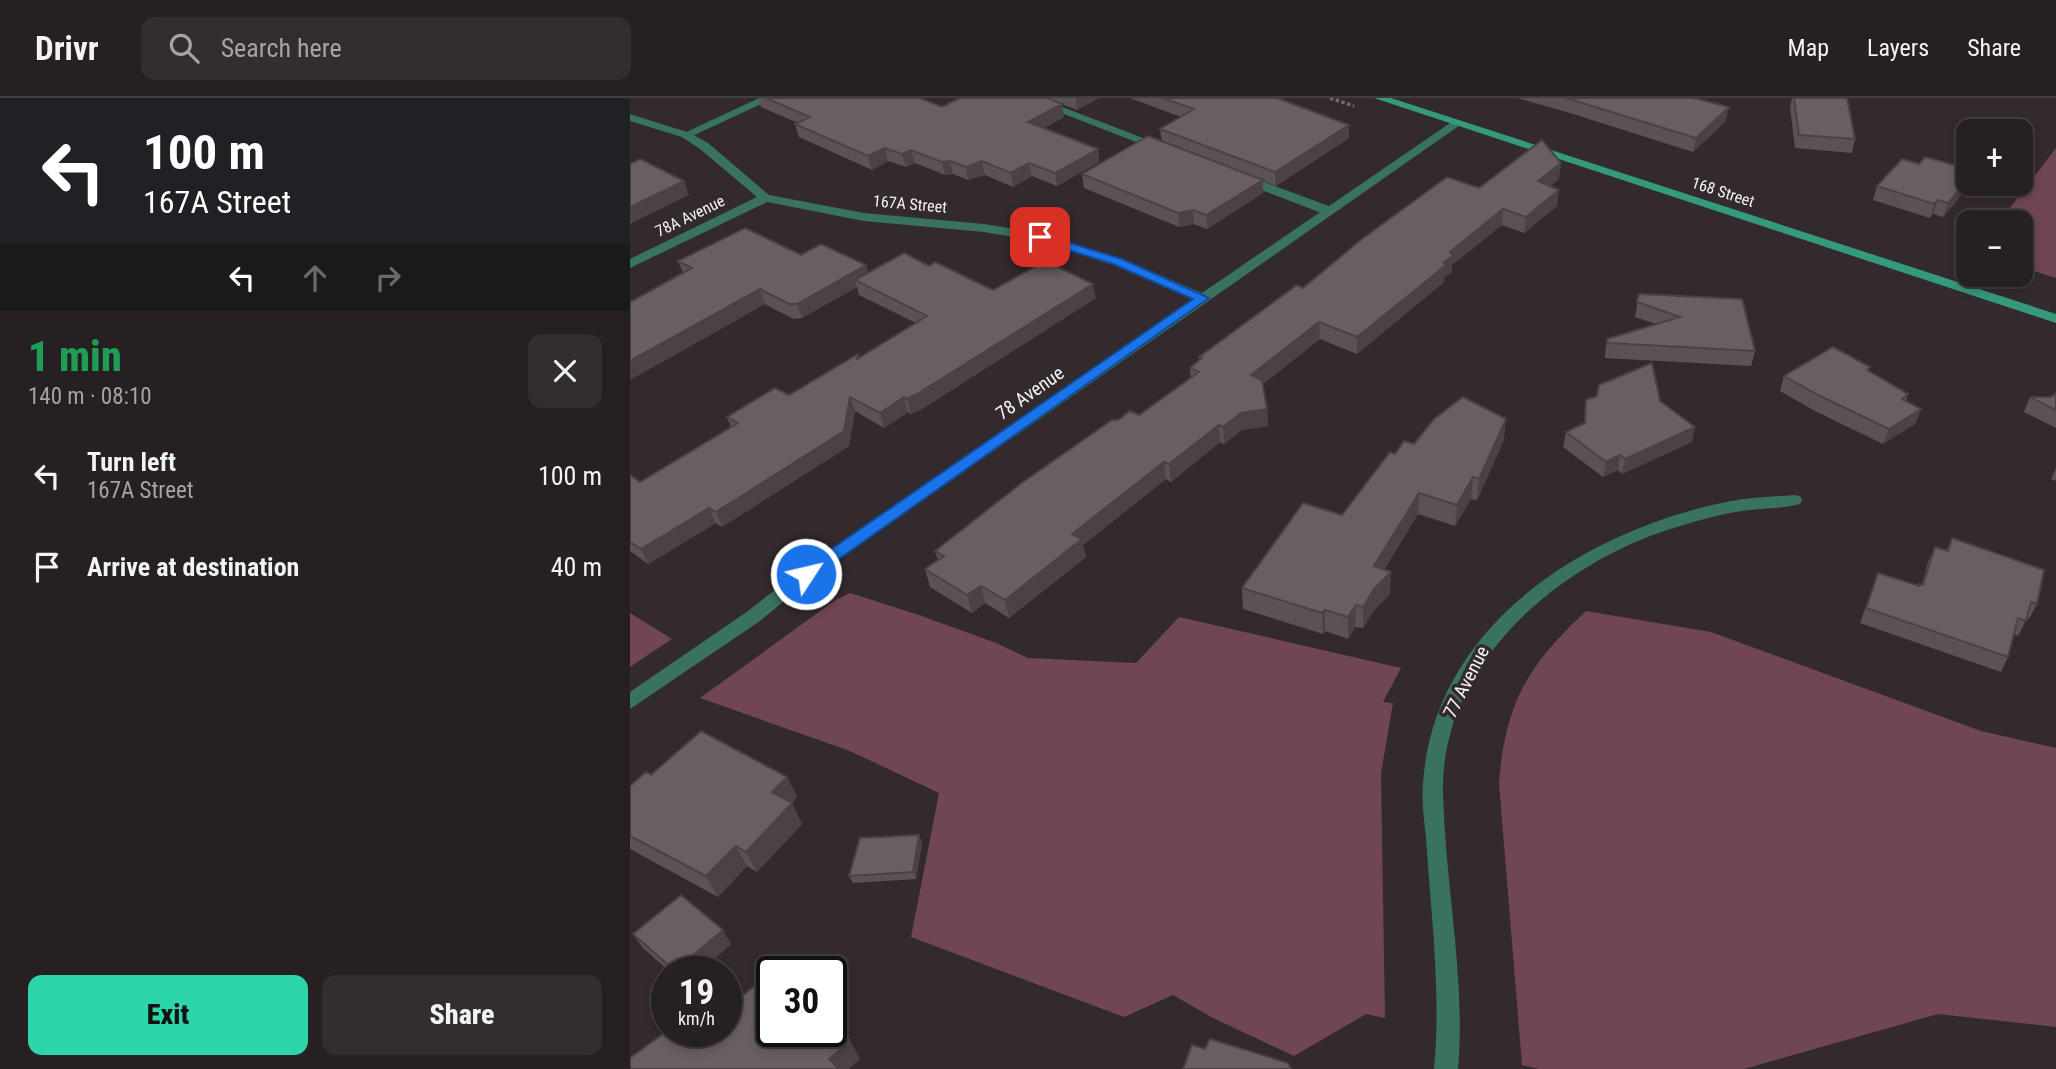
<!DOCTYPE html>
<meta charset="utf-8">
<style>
:root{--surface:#262022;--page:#322d2f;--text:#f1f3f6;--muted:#a4a3a5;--line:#423e40;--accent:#2dd5ab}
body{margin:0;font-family:"Roboto Condensed",sans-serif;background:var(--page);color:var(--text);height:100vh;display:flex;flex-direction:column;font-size:26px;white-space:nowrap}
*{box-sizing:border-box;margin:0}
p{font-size:23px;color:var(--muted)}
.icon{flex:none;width:38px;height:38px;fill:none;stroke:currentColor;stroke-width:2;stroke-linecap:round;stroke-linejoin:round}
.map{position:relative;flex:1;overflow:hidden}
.drawer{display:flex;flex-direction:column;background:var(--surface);width:630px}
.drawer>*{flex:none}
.hud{background:#202124;color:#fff;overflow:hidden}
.fabs{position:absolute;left:1326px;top:21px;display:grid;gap:14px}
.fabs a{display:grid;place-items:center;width:77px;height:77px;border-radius:14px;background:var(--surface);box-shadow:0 4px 10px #0003,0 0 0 2px var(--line);font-size:35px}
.speed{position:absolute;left:21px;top:858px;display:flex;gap:14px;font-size:35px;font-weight:700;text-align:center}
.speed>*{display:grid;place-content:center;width:91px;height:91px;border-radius:50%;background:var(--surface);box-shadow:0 4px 10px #0003,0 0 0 2px var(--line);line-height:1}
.speed small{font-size:18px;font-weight:400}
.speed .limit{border:4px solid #111;border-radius:10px;background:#fff;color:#111}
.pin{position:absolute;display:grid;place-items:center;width:60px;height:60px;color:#fff;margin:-30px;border-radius:14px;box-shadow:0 4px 10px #0006}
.me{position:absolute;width:77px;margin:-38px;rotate:55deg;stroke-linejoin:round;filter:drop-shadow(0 0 5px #0008)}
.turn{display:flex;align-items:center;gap:24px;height:147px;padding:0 28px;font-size:32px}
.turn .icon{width:91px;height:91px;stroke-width:2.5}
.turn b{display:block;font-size:49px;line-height:60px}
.lanes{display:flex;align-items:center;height:66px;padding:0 28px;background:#0003;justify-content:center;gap:35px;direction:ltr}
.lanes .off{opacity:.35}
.round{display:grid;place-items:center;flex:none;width:74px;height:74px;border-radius:14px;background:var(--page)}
.summary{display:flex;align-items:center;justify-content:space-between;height:119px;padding:0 28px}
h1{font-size:42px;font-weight:800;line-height:52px;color:#1e9e55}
.primary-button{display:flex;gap:14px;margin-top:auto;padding:14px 28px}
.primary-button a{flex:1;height:80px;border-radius:14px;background:var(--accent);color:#111;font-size:28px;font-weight:800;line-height:80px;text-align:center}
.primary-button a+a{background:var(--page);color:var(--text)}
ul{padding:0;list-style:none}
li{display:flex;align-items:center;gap:21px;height:91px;padding:0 28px}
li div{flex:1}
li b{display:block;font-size:26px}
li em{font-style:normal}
header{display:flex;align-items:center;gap:42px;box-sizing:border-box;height:98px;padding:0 35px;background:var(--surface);border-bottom:2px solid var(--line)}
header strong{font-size:33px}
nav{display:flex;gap:38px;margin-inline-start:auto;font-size:24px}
.search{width:490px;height:63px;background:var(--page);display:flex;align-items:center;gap:18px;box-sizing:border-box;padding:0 24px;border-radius:14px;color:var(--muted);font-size:26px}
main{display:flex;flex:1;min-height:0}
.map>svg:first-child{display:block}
</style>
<header>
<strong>Drivr</strong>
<div class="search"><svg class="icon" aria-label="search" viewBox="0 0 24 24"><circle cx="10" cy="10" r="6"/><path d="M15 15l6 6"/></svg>Search here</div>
<nav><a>Map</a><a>Layers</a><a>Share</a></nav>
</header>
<main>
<section class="drawer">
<div class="hud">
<div class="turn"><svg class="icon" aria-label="left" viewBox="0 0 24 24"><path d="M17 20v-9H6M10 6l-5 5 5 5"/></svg><div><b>100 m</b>167A Street</div></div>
<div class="lanes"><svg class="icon" aria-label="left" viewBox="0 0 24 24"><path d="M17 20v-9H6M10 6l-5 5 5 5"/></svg><svg class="icon off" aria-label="ahead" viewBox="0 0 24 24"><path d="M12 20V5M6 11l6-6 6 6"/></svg><svg class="icon off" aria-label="right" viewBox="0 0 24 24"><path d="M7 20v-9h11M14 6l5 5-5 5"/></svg></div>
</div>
<div class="summary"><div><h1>1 min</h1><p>140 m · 08:10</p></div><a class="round"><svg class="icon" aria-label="close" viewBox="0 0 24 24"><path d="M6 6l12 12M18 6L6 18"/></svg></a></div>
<ul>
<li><svg class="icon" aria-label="left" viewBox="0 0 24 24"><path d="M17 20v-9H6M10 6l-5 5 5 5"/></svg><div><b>Turn left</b><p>167A Street</p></div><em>100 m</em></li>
<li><svg class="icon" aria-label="arrive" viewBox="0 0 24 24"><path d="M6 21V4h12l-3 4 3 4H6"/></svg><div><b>Arrive at destination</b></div><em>40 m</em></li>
</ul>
<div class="primary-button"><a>Exit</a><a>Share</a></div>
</section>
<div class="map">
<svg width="1426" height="971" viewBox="0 0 1426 971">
<rect width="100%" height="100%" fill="#332a2d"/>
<path fill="#704556" d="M1426,50V180L1391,169V124H1369Z
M220,495L289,517L366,545L398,560L506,565L549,519L771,570L753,604L763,605L751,675L755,920L736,916L664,958L583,920L543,897L494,919L281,839L309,695L220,653L70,600L204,503Z
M956,513L1081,534L1351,633L1426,650V929L1308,916L1114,971H909L892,967L869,685C875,605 898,567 956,513Z
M0,515L42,541L0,569Z"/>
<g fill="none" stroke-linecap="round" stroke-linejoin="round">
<path stroke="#726a6d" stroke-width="3.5" stroke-dasharray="3.5 2.5" stroke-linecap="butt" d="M700,0L724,8"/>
<path fill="#397260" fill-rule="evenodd" d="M129,0H144L60,39L50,37Z
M393,0H409L539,50L529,53Z
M612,76L704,110L705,113L699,117L694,116L608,83V77Z"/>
<path fill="#397260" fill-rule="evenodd" d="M0,16L60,35L78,45L139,97L234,115L354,126L410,135L493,161L572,195L823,23L833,25L182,480L130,523L0,611V594L118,513L170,472L563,201L483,167L408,143L354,134L234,123L137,104L0,170V161L127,99L70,51L52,39L0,23Z
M1164,397L1170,398L1172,402L1170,406C1151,411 1131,410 1112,413C1091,416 1070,422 1050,428C933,462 810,563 813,695C815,786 836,880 828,971H804C811,900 802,825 797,754C796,732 791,709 793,686C803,526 958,431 1101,403C1122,399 1143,399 1164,397Z"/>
<path fill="#34997d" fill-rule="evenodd" d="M744,0H761L1426,216V225Z"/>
</g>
<path fill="#5a5254" d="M128,0H290L312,9L330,0H469L447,12L432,6L434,19L414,30L468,51L469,64L427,88L402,78L383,89L355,77L338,82L323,76L315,77L285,65L276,69L258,63L242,72L169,39L165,26L168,25L131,9Z
M500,0H647L719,27V40L646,88L633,83V95L577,131L564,126L549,129L454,90L452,76L532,43L530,31L551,19Z
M887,0H1064L1096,23L1063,54L940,15Z
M1162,0H1217L1225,41L1222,55L1165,50L1160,9Z
M929,81L920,88L927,108L894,135L872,127L822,167V174L814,180V184L727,256L690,241L633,286L637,311L638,328L612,332L594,346L590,344L541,384L536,381L453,447L456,459L379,520L355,505L342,515L300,489L295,471L308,462L305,453L488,322L509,317L561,280L560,270L570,263L569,259L673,190L849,90Z
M1340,86L1313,119L1303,116L1300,120L1243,102L1247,88Z
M171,157L236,167L238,175L299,168L363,192L466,200L292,311L281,316L278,314L254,330L225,313L219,348L92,429L86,425L18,466L0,453V377L10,384L101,329L97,319L159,297L228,256L229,260L286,225L229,197L227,189L172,220L163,221L135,206L0,282V204L53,175L48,163Z
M1009,196L1125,253L1121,268L975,260V256L977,241L1026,226L1005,219Z
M1240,269L1239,273L1278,296L1276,303L1291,311L1285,326L1253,346L1185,313L1150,293L1154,278Z
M1426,295V330L1394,314L1400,299H1421Z
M956,302L1030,303L1062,344L992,376L988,372L973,379L933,349L936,334L954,326Z
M874,342L847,402L841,401L825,428L788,416L754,472L760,496L744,512L733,530L725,529L718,541L695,533L693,536L613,511L612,490L712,417L765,356L784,346Z
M1426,370V383L1421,381Z
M1322,440L1407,506L1399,521L1397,520L1388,538L1384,536L1378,559L1371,574L1230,525L1248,475L1288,488L1292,486L1298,464L1305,449L1316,453Z
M21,677L157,679L167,699L162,705L172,726L127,774L117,768L88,799L0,751V688Z
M292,745L286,781L223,785L219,778Z
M3,836L101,846L70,873H39L13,850Z"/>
<path fill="#4a4245" d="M446,0H469L447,12Z
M432,6L434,19L400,37L398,24Z
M1099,9L1096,23L1063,54L1066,40Z
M719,27V40L646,88L645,74Z
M255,50L258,63L242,72L238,58Z
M468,51L469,64L427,88L425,75Z
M281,52L285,65L276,69L272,56Z
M320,63L323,76L315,77L312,64Z
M352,63L355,77L338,82L336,69Z
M399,65L402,78L383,89L381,75Z
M931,65L929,81L907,99L908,83Z
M1339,81V86H1340V87L1313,119L1318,105Z
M633,82V95L577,131L576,117Z
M54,83L59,97L0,126V109Z
M929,92L927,108L894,135L896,119Z
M1308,102L1303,116L1300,120L1304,106Z
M873,111L872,127L822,167V174L814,180V184L727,256V239L814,164L820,154Z
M563,112L564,126L549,129L548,115Z
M236,167L240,181L225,182L227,189L172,220L167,206Z
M463,186L466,200L292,311L281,316L277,301Z
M130,191L135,206L0,282V263Z
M689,224L690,241L622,294L621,277Z
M220,299L225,313L219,348L92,429L86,414Z
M274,299L278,314L254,330L250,315Z
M637,311L638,328L612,332L594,346L593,329L611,315Z
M1291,311L1285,326L1253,346L1259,331Z
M876,321L874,342L847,402L849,381Z
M589,327L590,344L541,384L539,366Z
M1065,329L1062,344L992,376L995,361Z
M990,357L988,372L973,379L976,364Z
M534,364L536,381L453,447L456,459L379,520L375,502L442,436Z
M843,379L841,401L825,428L827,407Z
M789,395L788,416L743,490L744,468Z
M79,410L86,425L18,466L11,451Z
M761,474L760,496L744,512L733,530V509L744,491Z
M351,488L355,505L342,515L337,497Z
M726,507L725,529L718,541V519Z
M695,512V533L693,536L692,515Z
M157,679L167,699L152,715L142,694Z
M162,705L172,726L127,774L116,754Z
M289,737L292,745L286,781L283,774Z
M106,748L117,768L88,799L76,778Z
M93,832L101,846L70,873H45Z
M220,942L230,961L219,971H205L199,961Z"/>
<path fill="#695f62" stroke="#4a4245" stroke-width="2" d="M136,0H290L312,9L330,0H417L432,6L398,24L468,51L425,75L399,65L381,75L352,63L336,69L320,63L312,64L281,52L272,56L255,50L238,58L165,26L180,19Z
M533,0H647L719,27L645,74L530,31L564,11Z
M936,0H1064L1099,9L1066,40Z
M1164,0H1217L1225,41L1169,37Z
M518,38L633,82L576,117L563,112L548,115L452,76Z
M912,42L931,65L908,83L929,92L896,119L873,111L820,154L823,158L814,164L815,168L727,239L689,224L621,277L632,282L637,311L611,315L593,329L589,327L539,366L534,364L442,436L452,441L375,502L351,488L337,497L295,471L314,458L305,453L393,384L482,322H488L500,313L509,317L569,274L560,270L572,260L569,259L667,187L673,190L732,141L817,79L849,90Z
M1295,59L1339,71V81L1318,105L1308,102L1304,106L1247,88L1272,61L1289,66Z
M10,61L54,83L0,109V66Z
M115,130L171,157L191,146L236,167L167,206H159L130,191L0,263V204L62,170L48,163Z
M274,155L299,168L305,164L363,192L415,163L463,186L287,296L277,301L274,299L250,315L220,299L214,333L86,414L79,410L11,451L0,444V377L10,384L108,325L97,319L145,290L159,297L228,256L227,261L297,218L225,182Z
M1009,196L1112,201L1125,253L978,245L977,241L1050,219L1007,204Z
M1203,249L1240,269L1237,272L1278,296L1272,301L1291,311L1259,331L1190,298L1154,278Z
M1022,265L1030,303L1065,329L995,361L990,357L976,364L936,334L955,325L956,302L967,298L969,287Z
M1426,295V312L1400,299H1421Z
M833,299L876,321L849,381L843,379L827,407L789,395L744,468L761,474L744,491L733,509L726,507L718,519L695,512L692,515L612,490L673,405L712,417L760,354L765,356L774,343L784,346L804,321Z
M1322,440L1414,472L1407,506L1401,504L1396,523L1388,520L1378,559L1236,510L1248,475L1289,488V486L1293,487L1305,449L1318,453Z
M71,633L157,679L142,694L162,705L116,754L106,748L76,778L0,738V688L16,674L21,677Z
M289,737L283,774L219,778L230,740Z
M51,797L93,832L45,873L3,836Z
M126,887L142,902V933H201V923L220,942L199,961L208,970L207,971H2L0,969V960L37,933H96V911Z
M580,941L658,965L661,971H553L562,947L575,951Z"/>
<path fill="#1a73e8" stroke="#114b97" stroke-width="2" d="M406,137H414L492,161L579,200L182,480H171L168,476L171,472L563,201L483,166L406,142Z"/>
<g text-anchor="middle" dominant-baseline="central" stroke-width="7" stroke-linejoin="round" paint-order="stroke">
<g font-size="16" fill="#f8f2f4" stroke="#332a2d">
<text transform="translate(1093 94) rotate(18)">168 Street</text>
<text transform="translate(280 106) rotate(5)">167A Street</text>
<text transform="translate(60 118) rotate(-26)">78A Avenue</text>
</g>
<g font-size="19" fill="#f8f2f4" stroke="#332a2d">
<text transform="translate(400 295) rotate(-35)">78 Avenue</text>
<text transform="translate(836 584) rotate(-63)">77 Avenue</text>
</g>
</g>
</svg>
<div class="fabs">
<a>+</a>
<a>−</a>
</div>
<div class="speed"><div>19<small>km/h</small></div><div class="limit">30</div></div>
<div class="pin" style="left:410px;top:139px;background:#d93025"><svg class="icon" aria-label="arrive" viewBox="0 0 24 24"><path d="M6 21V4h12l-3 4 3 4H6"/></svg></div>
<svg class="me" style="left:176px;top:476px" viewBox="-20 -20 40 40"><circle r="17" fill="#1a73e8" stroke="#fff" stroke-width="3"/><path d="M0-11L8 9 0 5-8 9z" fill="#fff"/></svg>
</div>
</main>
